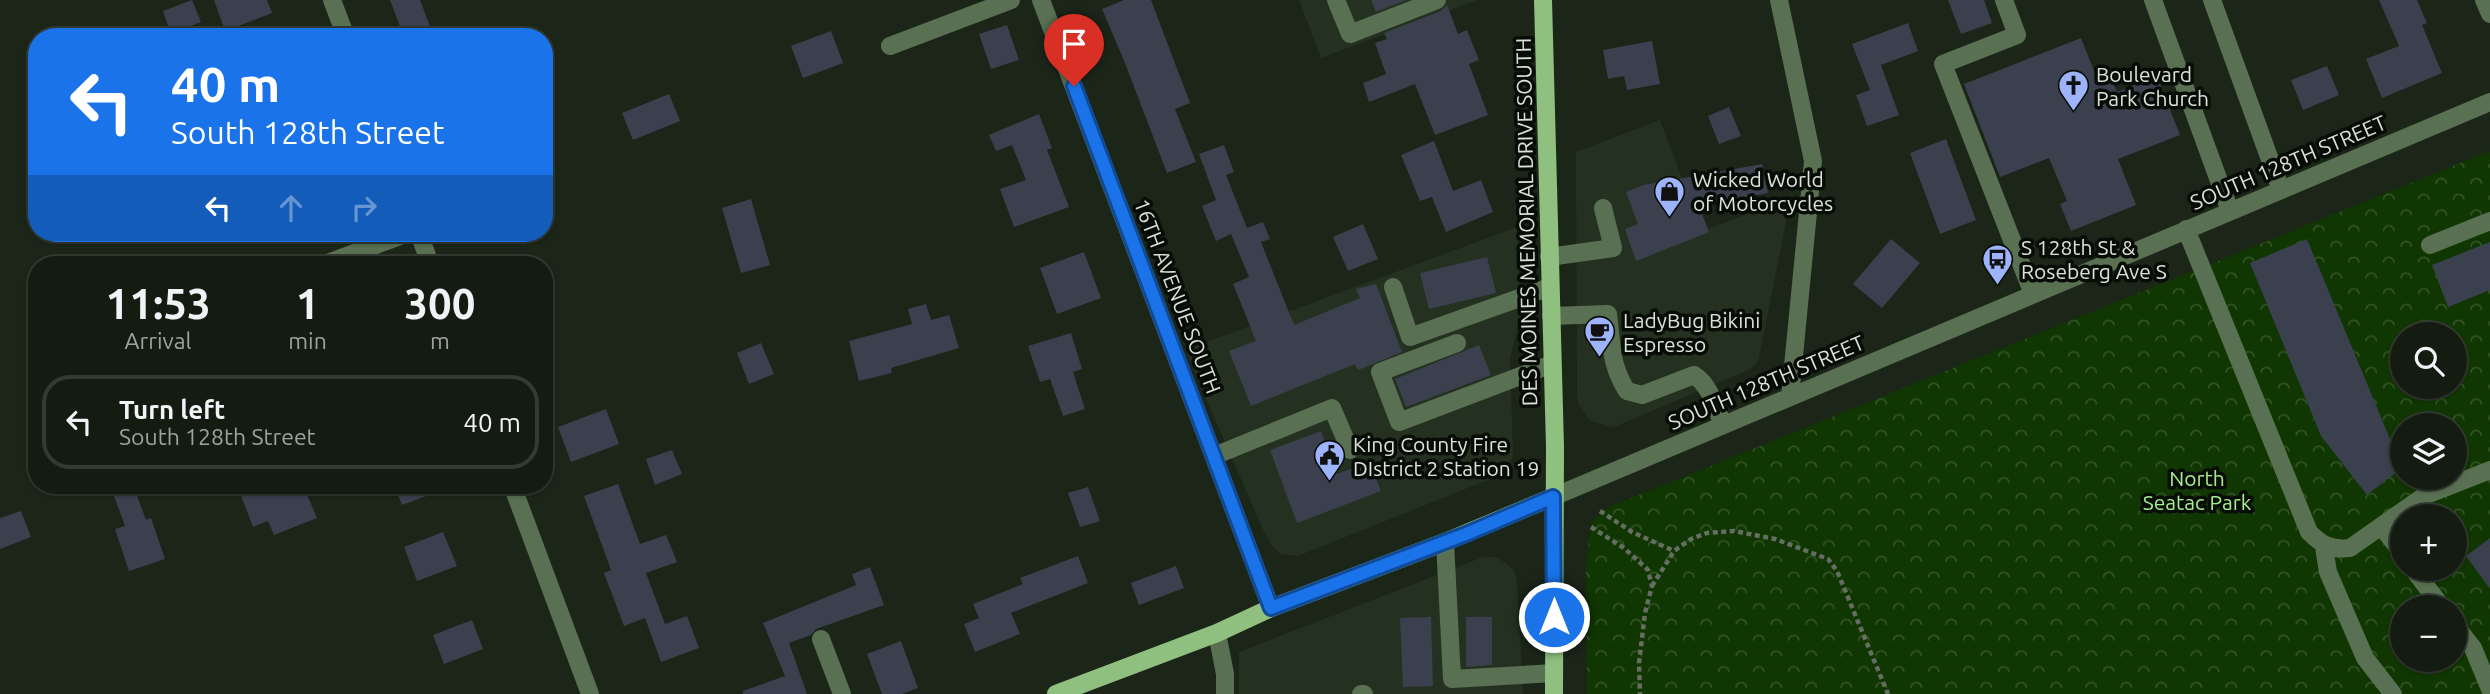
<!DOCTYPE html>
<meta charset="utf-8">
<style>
:root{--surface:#141c12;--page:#1d251b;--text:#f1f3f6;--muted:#9da19f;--line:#333a32}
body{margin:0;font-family:Ubuntu,sans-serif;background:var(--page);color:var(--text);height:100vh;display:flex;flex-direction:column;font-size:26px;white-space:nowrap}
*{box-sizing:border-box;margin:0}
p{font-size:23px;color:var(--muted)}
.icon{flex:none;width:38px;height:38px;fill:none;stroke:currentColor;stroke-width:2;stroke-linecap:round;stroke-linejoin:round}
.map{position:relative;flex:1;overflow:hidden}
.details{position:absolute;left:28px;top:256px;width:525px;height:238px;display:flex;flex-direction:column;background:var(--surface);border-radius:28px;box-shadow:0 2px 5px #0004,0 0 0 2px var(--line)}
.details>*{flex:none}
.hud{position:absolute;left:28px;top:28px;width:525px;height:214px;border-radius:28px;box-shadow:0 2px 5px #0004,0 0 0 2px var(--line);background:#1a73e8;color:#fff;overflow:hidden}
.buttons{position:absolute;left:2390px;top:322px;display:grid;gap:14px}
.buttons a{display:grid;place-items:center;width:77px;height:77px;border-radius:50%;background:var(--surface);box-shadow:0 2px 5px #0004,0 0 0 2px var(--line);font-size:35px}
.pin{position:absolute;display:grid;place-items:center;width:60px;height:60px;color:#fff;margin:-72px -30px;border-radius:50% 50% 50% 0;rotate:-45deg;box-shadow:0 0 7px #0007}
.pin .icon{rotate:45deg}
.me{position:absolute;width:77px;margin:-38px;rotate:0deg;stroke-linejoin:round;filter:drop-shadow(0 0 5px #0008)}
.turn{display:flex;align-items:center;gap:24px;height:147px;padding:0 28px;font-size:32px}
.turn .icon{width:91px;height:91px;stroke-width:2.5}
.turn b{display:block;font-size:49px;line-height:60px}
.lanes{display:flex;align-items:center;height:66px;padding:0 28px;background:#0003;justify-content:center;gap:35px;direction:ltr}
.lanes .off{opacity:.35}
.eta{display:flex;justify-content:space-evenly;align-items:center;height:119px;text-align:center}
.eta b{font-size:42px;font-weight:600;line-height:49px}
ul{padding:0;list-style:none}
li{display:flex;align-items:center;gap:21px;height:94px;margin:0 14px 10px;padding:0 14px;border:4px solid var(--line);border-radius:28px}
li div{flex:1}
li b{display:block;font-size:26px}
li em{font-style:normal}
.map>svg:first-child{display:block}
</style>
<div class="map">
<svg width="2490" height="694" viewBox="0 0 2490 694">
<defs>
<pattern id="park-crowns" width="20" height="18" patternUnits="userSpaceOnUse" patternTransform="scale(1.75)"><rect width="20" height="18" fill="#103601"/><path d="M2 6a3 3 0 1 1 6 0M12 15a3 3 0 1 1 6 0" fill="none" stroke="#325325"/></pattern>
</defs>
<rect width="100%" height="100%" fill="#1b2518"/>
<path fill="#243120" d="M1299,0H1477L1321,58Z
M1660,120L1702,231L1791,198L1758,362L1749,370L1614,427L1590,421L1579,406L1577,395L1576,152Z
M1517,227L1521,314L1510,359L1513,455L1509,464L1498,476L1298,556L1281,554L1272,546L1264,532L1185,350Z
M1483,557H1494L1505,562L1513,569L1517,579L1523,694H1239V652Z"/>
<path fill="url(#park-crowns)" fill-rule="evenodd" d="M2490,151V694H1587L1586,566L1591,522L1609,507ZM2403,334H2455V387H2403ZM2403,425H2455V478H2403ZM2403,516H2455V569H2403ZM2403,607H2455V660H2403Z"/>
<path fill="#3b404f" d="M192,0L201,22L171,34L163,11Z
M214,0H267L272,13L225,31Z
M390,0H420L434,37H404Z
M1124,0H1151L1190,103L1175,109L1196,162L1167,173L1125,63L1102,9Z
M1371,0H1406L1376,12Z
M1948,0H1984L1992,23L1961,34Z
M2379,0H2417L2427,23L2422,25L2442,73L2382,98L2366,59L2399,46Z
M1447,5L1458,34L1467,30L1479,60L1469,64L1488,115L1435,135L1415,84L1369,102L1363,83L1386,74L1375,43L1387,39L1384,33L1441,11Z
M1908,23L1918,51L1881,65L1899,115L1867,126L1856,95L1870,90L1852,44Z
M1007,25L1019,60L991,69L979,34Z
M831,31L843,63L803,78L791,46Z
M2081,38L2098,81L2110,76L2117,92L2157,76L2180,135L2118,159L2136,205L2071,231L2060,204L2067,201L2049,158L2000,177L1964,84Z
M1652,41L1660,84L1627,90L1624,76L1608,79L1603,50Z
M2327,66L2339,95L2303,110L2291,80Z
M669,94L680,121L633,140L622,113Z
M1729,107L1741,136L1719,144L1708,116Z
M1039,114L1052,148L1047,150L1069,207L1014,227L1000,189L1026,180L1012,145L996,151L989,135Z
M1946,139L1976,220L1940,234L1910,153Z
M1434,141L1453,191L1481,180L1493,212L1446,232L1432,197L1420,201L1401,155Z
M1224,145L1234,172L1226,175L1247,228L1263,222L1270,239L1261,242L1294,325L1360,298L1356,289L1376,284L1402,352L1358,370L1355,364L1251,406L1229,351L1256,341L1233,284L1249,277L1231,234L1216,241L1202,206L1216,200L1199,154Z
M1762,164L1768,193L1699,206L1709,232L1636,261L1625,229L1638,224L1626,192L1644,185Z
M751,199L770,265L741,273L722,208Z
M1363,224L1378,259L1348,271L1333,237Z
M1891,239L1920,263L1882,308L1853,284Z
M2307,239L2390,439L2403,456V467L2367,495L2321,436L2250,263Z
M2490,242V290L2448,307L2432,265Z
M1084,252L1101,298L1057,314L1040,268Z
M1487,257L1496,293L1429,309L1420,273Z
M926,304L931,320L949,315L959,348L891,368L892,373L859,381L849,341L912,324L908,309Z
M1071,333L1082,369L1073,372L1085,409L1063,416L1050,379L1040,382L1028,346Z
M761,343L774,374L749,384L737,353Z
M1479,345L1491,375L1406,407L1395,379Z
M606,409L619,444L571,462L558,427Z
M1321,431L1337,474L1370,462L1381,491L1297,523L1270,450Z
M672,450L682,474L655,485L646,459Z
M618,484L640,544L666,535L677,562L646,573L665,624L687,616L699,648L661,662L645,618L624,626L604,573L611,570L584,496Z
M110,485H133L146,520L151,518L165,559L129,571L115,529L125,526Z
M237,485H303L317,518L274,535L268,521L253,527Z
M394,485H450V487L402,505Z
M1088,487L1100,521L1080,527L1068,493Z
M21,511L31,537L0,549V518Z
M443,532L457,566L417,581L404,547Z
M2490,538V589L2466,556Z
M1078,556L1088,583L1011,613L1020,634L975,652L964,624L979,618L973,604L1023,584L1020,578Z
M1176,566L1184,588L1139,605L1131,583Z
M870,567L884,605L816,629L811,635L789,643L807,694H743V691L785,676L763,623L856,585L852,574Z
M1431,617L1433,686L1403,687L1400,618Z
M1466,617H1492V665L1466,667Z
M472,620L483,649L444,664L433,635Z
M901,641L918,688L902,694H882L867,654Z"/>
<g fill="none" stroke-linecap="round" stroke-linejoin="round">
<path stroke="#656e62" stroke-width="4.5" stroke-dasharray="5 3.5" stroke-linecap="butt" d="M1600,511L1632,532L1674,551
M1591,527L1624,548L1648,570L1652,586L1645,613L1639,663L1640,694
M1652,586L1674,551L1691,539L1707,533L1734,531L1775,539L1828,559L1837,571L1888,694"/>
<path stroke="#597052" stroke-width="18" d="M332,0L346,37
M1041,0L1271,608
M1336,0L1350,34L1437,0
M1779,0L1813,161L1790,397
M2004,0L2017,35L1943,64L2033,294
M2153,0L2230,211
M2212,0L2281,190
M2484,0L2490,14
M890,46L1011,0
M2186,229L2309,532C2322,545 2330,550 2350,548L2424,496L2490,470
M419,233L430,264
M2430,245L2490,221
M1549,257L1613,248L1603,208
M325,264L408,233
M1393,287L1410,337L1550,287
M1551,316L1608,314C1612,344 1610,365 1627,391L1642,395L1694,375C1710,385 1716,408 1723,425
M1457,343L1380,372L1399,422L1552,364
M1214,456L1332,408L1350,450
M512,485L590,694
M1553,497L2490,102
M2381,526L2403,554
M1445,542L1452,679L1554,673
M2324,547L2328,572L2365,658L2393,694
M2413,569L2442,607
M2455,625L2473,648L2490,689
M1217,633L1225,674V694
M821,639L842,694
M1361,694H1364"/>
<path stroke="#90c080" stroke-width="18" d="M1543,0L1555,447L1554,694
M1056,694L1217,633L1271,608L1445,542L1553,497"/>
</g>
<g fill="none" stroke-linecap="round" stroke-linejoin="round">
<defs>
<path id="route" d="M1074,86L1271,608L1466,534L1553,497L1554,617"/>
</defs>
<use href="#route" stroke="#114b97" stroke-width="18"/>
<use href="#route" stroke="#1a73e8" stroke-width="12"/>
</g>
<defs>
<symbol id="church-pin" viewBox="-11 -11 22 30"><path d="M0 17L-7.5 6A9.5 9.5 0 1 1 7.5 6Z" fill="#9db4fd" stroke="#080c07"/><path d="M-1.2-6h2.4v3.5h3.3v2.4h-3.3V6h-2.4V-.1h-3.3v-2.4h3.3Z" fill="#111"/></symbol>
<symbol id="shop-pin" viewBox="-11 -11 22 30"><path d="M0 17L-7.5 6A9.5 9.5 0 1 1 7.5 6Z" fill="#9db4fd" stroke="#080c07"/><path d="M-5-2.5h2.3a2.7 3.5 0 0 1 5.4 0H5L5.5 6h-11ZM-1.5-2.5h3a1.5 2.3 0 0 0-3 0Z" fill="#111"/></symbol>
<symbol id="bus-pin" viewBox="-11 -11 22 30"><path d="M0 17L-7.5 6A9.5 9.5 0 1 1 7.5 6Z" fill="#9db4fd" stroke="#080c07"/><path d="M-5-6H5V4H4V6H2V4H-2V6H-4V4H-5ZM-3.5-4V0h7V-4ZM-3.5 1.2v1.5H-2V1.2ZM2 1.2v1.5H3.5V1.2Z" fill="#111"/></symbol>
<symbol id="cafe-pin" viewBox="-11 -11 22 30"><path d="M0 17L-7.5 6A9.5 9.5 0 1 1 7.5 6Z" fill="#9db4fd" stroke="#080c07"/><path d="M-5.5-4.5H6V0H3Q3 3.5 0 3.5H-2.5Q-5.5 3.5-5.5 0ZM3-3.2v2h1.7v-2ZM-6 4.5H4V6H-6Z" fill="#111"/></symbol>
<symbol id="civic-pin" viewBox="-11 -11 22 30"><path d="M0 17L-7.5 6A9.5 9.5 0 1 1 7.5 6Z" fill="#9db4fd" stroke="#080c07"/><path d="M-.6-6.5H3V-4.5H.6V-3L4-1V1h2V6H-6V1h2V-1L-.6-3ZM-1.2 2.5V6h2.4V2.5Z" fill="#111"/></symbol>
</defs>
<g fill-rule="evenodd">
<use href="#church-pin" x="2056" y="68" width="35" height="47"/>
<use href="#shop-pin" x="1652" y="174" width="35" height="47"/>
<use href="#bus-pin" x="1980" y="242" width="35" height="47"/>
<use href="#cafe-pin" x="1582" y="314" width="35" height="47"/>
<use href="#civic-pin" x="1312" y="438" width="35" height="47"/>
</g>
<g text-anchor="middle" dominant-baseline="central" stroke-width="7" stroke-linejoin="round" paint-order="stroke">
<g font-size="21" fill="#dbe2d9" stroke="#080c07" text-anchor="start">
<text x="2096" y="74">Boulevard<tspan x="2096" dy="24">Park Church</tspan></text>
<text x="1693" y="179">Wicked World<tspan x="1693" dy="24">of Motorcycles</tspan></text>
<text x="2021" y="247">S 128th St &amp;<tspan x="2021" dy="24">Roseberg Ave S</tspan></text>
<text x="1623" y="320">LadyBug Bikini<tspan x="1623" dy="24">Espresso</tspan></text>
<text x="1353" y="444">King County Fire<tspan x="1353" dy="24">DIstrict 2 Station 19</tspan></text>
</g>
<g font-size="21" fill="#dbe2d9" stroke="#080c07">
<text transform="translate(2288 162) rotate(-23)">SOUTH 128TH STREET</text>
<text transform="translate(1526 222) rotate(-91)">DES MOINES MEMORIAL DRIVE SOUTH</text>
<text transform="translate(1178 296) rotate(69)">16TH AVENUE SOUTH</text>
<text transform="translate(1766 382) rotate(-23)">SOUTH 128TH STREET</text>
</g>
<g font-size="21" fill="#a4ee8b" stroke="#080c07">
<text x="2197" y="478">North<tspan x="2197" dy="24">Seatac Park</tspan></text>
</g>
</g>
</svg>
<div class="buttons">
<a><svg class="icon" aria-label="search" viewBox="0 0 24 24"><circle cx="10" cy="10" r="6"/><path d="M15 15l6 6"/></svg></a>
<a><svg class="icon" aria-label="layers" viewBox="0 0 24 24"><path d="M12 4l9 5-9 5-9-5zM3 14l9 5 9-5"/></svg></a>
<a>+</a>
<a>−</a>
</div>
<div class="pin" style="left:1074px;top:86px;background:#d93025"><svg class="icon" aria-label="arrive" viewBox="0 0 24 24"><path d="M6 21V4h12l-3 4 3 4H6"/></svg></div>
<svg class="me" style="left:1554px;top:617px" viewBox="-20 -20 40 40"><circle r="17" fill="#1a73e8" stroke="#fff" stroke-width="3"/><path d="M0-11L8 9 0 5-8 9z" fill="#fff"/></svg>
<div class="hud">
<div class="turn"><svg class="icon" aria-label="left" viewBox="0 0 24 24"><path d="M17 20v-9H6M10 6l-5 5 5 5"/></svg><div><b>40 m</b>South 128th Street</div></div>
<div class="lanes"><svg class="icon" aria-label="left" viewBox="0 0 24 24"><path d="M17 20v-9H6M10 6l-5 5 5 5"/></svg><svg class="icon off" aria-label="ahead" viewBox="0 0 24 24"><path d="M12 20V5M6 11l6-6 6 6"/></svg><svg class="icon off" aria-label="right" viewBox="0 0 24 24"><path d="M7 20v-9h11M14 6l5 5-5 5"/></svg></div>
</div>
<section class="details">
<div class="eta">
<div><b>11:53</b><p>Arrival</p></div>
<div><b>1</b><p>min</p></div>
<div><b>300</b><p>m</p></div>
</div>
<ul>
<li><svg class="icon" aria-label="left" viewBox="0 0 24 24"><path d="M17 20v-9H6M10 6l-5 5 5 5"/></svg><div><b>Turn left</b><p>South 128th Street</p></div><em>40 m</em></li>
</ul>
</section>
</div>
